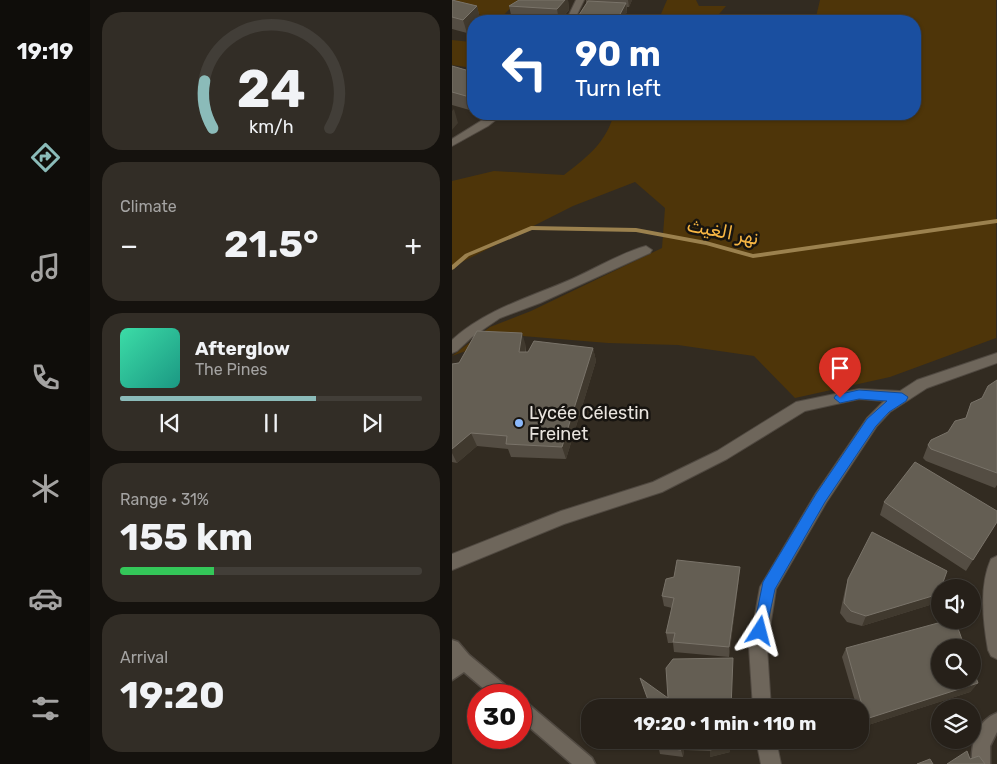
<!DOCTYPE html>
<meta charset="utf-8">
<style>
:root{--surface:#262019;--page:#322d26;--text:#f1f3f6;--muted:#a4a3a2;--line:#423e38;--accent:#8bbbb9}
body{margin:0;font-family:Rubik,"Noto Naskh Arabic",sans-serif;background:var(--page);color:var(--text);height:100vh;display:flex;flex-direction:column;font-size:19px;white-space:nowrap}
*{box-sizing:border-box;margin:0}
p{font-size:16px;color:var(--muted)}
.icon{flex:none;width:28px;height:28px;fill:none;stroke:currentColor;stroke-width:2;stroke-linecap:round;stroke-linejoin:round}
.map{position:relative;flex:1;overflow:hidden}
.panel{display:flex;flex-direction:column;gap:12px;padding:12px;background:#15120e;width:362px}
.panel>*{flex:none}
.banner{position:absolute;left:15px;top:15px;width:454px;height:105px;border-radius:20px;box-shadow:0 1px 4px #0004,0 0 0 1px var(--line);background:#1a4fa0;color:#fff;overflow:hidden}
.controls{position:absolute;left:479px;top:579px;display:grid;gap:10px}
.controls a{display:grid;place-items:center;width:50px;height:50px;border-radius:50%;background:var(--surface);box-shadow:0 1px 4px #0004,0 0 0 1px var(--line);font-size:25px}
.speed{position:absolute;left:15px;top:684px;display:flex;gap:10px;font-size:25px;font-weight:700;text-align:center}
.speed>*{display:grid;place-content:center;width:65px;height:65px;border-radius:50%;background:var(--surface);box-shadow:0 1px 4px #0004,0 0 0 1px var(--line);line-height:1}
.speed .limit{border:8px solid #d22;background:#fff;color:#111}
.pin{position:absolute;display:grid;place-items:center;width:42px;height:42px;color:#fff;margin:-51px -21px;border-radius:50% 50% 50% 0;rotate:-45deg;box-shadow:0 0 5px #0007}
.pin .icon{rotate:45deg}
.me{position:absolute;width:55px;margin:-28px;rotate:9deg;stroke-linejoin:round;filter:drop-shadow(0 0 4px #0008)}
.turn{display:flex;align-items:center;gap:18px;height:105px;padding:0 25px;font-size:22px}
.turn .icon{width:65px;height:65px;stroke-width:2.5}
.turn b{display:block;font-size:35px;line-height:42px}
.big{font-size:38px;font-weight:700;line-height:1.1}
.panel .card{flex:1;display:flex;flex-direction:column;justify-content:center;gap:8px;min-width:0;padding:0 18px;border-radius:20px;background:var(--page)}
.panel .dial{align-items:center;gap:0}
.dial svg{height:130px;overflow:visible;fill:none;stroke:var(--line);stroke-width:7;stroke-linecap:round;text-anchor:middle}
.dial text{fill:var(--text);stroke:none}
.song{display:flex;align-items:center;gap:15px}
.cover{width:60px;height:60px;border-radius:8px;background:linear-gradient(135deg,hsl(160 70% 55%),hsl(170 70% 35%))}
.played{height:5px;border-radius:2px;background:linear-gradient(90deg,var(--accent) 65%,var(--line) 65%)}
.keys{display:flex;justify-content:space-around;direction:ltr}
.heat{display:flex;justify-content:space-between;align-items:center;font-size:28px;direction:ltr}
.charge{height:8px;border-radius:4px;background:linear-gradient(90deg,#34c759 31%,var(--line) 0)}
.trip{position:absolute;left:129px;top:699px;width:288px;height:50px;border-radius:20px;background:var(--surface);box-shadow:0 1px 4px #0004,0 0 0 1px var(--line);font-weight:700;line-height:50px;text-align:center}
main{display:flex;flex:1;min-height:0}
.menu{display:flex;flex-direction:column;width:90px;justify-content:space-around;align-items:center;background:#0f0d0a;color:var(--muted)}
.menu .icon{width:35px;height:35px}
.menu .selected{color:var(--accent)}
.menu b{font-size:22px;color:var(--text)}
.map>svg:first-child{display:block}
</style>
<main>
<nav class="menu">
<b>19:19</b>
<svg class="icon selected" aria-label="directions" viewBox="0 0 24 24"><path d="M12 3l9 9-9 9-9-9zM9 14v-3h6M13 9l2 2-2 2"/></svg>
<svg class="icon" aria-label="music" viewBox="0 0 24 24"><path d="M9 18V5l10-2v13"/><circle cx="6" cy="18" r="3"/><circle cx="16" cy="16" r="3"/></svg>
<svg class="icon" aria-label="phone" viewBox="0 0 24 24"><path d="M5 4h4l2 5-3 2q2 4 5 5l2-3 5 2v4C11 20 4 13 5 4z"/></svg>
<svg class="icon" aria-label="climate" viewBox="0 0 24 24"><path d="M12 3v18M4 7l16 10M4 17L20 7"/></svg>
<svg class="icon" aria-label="car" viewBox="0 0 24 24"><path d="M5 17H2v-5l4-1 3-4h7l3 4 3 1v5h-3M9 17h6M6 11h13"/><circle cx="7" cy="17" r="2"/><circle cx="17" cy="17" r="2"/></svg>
<svg class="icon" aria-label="filters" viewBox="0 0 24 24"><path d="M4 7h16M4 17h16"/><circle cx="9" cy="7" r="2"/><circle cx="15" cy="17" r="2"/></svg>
</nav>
<section class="panel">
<div class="card dial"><svg viewBox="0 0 100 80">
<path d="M14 69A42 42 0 1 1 86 69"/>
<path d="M14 69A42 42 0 0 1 9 40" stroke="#8bbbb9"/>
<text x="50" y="56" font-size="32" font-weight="700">24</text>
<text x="50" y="72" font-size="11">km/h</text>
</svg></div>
<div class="card"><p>Climate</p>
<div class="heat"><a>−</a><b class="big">21.5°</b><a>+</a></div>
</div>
<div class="card">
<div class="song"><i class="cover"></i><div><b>Afterglow</b><p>The Pines</p></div></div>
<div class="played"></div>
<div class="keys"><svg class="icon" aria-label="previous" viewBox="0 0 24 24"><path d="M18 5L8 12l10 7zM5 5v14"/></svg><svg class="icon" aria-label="pause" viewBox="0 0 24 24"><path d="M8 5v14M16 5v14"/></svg><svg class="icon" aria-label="next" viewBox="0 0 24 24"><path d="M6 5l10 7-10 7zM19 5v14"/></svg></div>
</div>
<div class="card"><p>Range · 31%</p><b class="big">155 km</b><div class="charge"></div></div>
<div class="card"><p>Arrival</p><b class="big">19:20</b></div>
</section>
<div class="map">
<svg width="545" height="764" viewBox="0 0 545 764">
<rect width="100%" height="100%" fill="#322b21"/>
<path fill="#4e3509" d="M4,0h62l-18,19 -48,-10v-5z
M215,0h29l3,6h27l-13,15h-55z
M368,0h176v338l-106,39 -95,21 -41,-42 -76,-11 -70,-2 -98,-8 -58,21 38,-29 41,-16 131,-63 3,-40 -30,-26 -62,24 -121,61v-86l42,-10 70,4c24,-19 41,-31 50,-61h300v-93h-99z
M0,40l19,2 2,-1v27l-21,-3z"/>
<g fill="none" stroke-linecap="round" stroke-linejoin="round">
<path fill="#9b814e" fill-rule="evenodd" d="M545,219v4l-244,35 -47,-13 -70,-13 -104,-2 -63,26 -15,13 -2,1v-5l13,-11 66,-28 105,2 70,13 47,13z"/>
<defs>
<path id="service" d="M0,640l6,2 11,13 41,34 2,6h-21l-27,-23 -12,8z
M69,701l6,2 65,55 3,6h-23l-51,-44z
M545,713v19l-7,14v18h-18c-1,-20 4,-43 25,-51z"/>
<path id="minor" d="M124,0h8l-10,21h-8z
M40,114h11l-15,12 -36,20v-7z
M194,246l6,4 -2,3 -110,50 -40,15 -28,19 -15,14 -5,2v-13c34,-31 79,-43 120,-61 24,-11 49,-26 74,-33z
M545,353v10l-70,25 -37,24 -13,14 -51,77 -50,86 -9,58 4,61h-18l-4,-61 11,-60 56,-94 51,-75 17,-17 -25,-2 -54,12 -78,48 -65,33 -98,32 -112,46v-16l109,-43 92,-29 64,-31 79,-49 63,-13 41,2 17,-11z
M545,556v103l-6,-3 -3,-6c-5,-29 -9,-64 3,-91z
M304,740h20l5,24h-20z"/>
</defs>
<use href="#service" stroke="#504941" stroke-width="3"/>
<use href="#minor" stroke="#504941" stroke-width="2"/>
<use href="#service" fill="#6e665b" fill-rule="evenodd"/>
<use href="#minor" fill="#6e665b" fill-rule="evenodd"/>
</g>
<path fill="#544d43" d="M0,0l25,6 3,13 -7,2v5l-6,7 -15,-4z
M67,0h49l1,10 -9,11 -48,-2 -3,-13z
M134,0h46l-3,7h-2v5l-5,9h-45v-3l9,-14z
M0,66l21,6v39l-21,-6z
M74,346v6l67,-4 3,13 -30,98 -55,-2 -3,-8 -31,-3 -20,17 -5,-1v-98z
M545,380v105l-2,3 -69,-27 -3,-3 5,-13 20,-13 17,-13 6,-16 11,-5z
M432,502l113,20 -31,49 -86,-56z
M287,578l-10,79 -55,-5 -1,-9h-5l-2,-10 6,-25 -8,-2 -2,-10z
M396,579l85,25 -71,22 -15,-4 -7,-9 5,-23z
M394,648l132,35 -8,9 -108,35 -2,-9v-10h-3l-15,-51z
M205,740h73v12l-20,5v-6l-26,-1 -1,7 -23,-3z"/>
<path fill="#40392e" d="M113,0h3l1,10 -10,11 -2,-12z
M176,0h4l-3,7z
M174,3l1,9 -5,9h-3l-1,-3z
M25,6l3,13 -2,2h-5v5l-6,7 -4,-13z
M2,109l4,14 -6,7v-19z
M70,333l4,13 -3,19 -4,-13z
M141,348l3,13 -30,98 -4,-12z
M19,433l6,13 -20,17 -5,-10v-4z
M288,567l-1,11 -10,79v-10z
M487,594l-6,10 -71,22 4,-10z
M526,683l-8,9 -108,35 4,-8z
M278,740v12l-20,5v-7z
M230,742l2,8 -1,7 -2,-7z"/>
<path fill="#645e53" stroke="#797369" d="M0,0l25,6 -14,14 -11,-3z
M67,0h46l-8,9 -48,-3z
M136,1l38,2 -8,15h-41z
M0,66l21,6v26l-21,-6z
M25,331l45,2 -3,19h9l6,-11 59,7 -31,99 -56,-3 1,-8 -36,-3 -19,16v-85l7,-1z
M545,380v93l-66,-24 -3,-4 3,-5 17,-8 7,-11 11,-3 5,-15 11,-5 6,-12z
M463,462l82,49v11l-24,38 -89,-58z
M420,532l75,39 -6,17h-1l-1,6 -73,22 -15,-5 -7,-8 4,-24z
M225,560l63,7 -11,80 -56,-5 2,-9h-9l8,-35 -12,-2 4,-17 8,-2z
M497,620h6l10,28h-25v32h32v-13l6,16 -112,36 -20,-71z
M281,658l-2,50h-80l-11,-30 28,20 -2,-30 7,-9z
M205,740h73v5l-20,5 1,-6 -29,-2 -1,8 -23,-3z
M515,751l3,8 9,-3 6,8h-38z
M478,759l3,5h-16z"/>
<path fill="#1a73e8" stroke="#114b97" d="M407,390l43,3 6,4 -2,4 -17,11 -13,14 -51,76 -50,87 -10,47 -5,2 -5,-2 -2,-5 10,-49 53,-88 51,-75 20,-18 -28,-2 -19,4 -6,-5 2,-3z"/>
<circle fill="#8bb9fc" stroke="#171410" stroke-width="2" cx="67" cy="423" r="5"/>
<g text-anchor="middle" stroke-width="5" stroke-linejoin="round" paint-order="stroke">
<g font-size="18" fill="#e9e4de" stroke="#171410" text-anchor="start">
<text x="77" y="419">Lycée Célestin<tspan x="77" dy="21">Freinet</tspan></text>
</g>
<g font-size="19" font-style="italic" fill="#f6b543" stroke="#171410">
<text transform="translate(271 231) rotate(11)" y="7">نهر الغيث</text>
</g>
</g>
</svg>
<div class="controls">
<a><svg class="icon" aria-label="sound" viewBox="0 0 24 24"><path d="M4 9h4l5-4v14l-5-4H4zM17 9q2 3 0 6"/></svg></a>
<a><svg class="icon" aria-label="search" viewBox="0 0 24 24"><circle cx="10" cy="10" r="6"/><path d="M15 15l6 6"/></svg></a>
<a><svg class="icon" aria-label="layers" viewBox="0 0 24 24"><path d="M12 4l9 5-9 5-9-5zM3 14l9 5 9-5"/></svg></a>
</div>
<div class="speed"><div class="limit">30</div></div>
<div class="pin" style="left:388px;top:398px;background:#d93025"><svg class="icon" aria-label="arrive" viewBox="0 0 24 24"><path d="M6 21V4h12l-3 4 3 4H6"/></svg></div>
<svg class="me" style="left:308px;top:631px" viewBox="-20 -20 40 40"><path d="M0-17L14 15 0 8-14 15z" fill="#1a73e8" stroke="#fff" stroke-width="4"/></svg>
<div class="trip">19:20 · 1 min · 110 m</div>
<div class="banner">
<div class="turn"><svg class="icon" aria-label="left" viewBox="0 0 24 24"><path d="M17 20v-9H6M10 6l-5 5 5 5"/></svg><div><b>90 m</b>Turn left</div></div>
</div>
</div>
</main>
